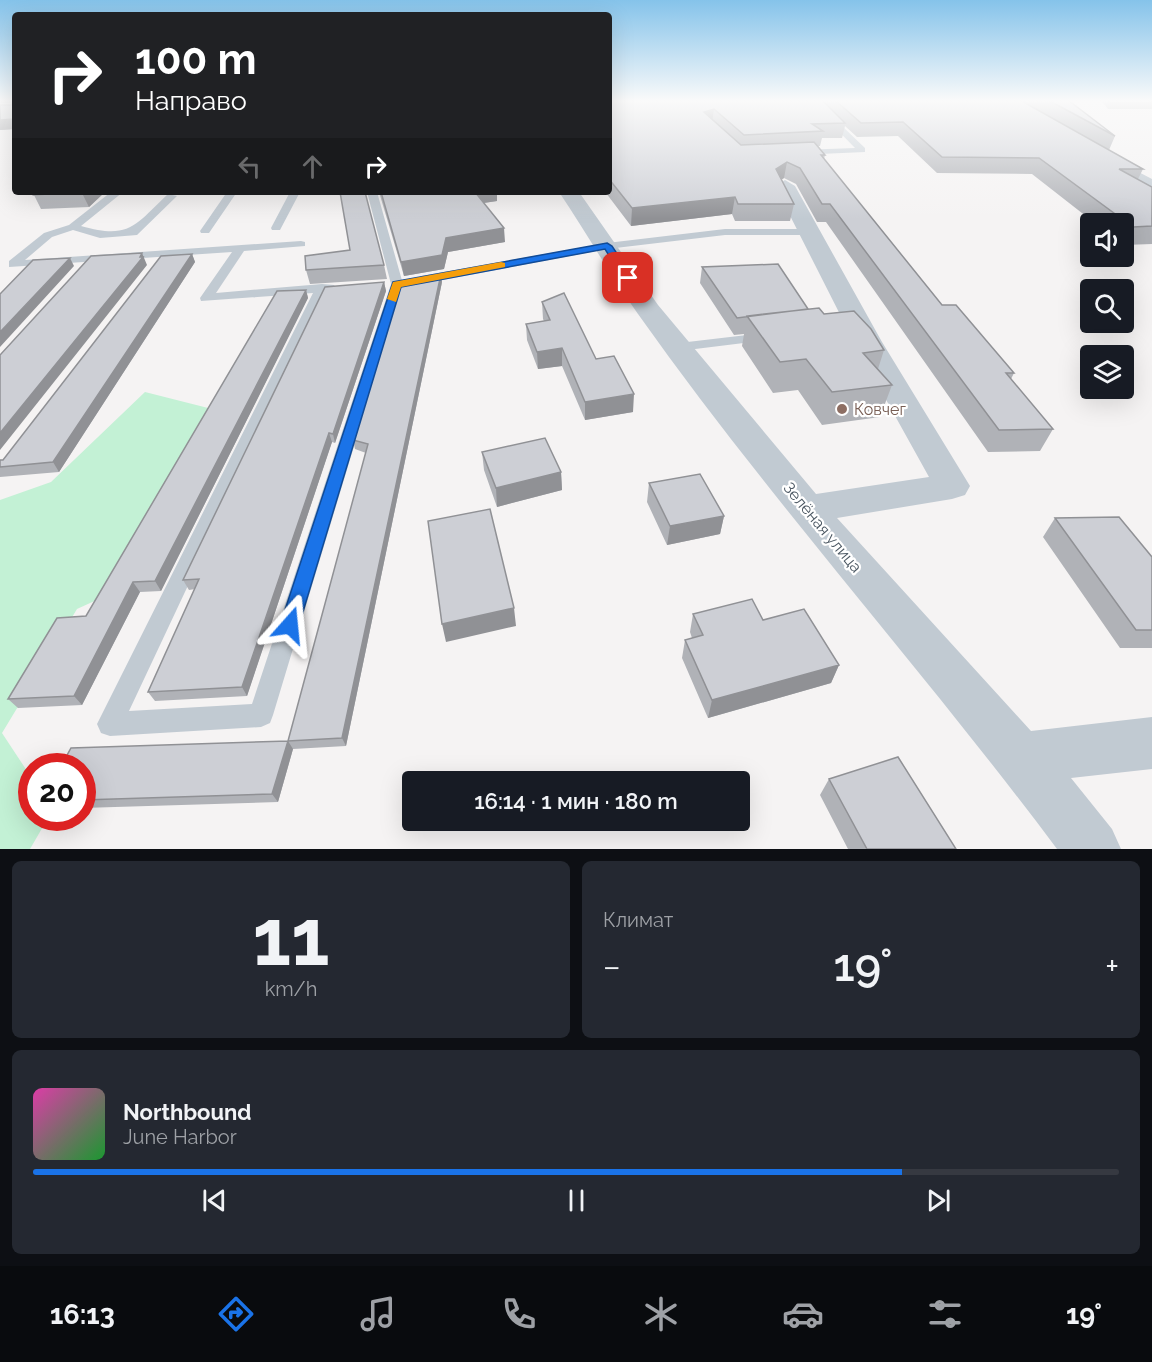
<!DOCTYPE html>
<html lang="ru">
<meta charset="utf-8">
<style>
:root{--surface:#171b24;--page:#242831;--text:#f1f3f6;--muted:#9ea1a6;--line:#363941;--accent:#1a73e8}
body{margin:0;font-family:Raleway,sans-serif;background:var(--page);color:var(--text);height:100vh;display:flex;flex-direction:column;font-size:22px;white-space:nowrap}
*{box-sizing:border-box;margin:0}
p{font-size:20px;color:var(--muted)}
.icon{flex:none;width:33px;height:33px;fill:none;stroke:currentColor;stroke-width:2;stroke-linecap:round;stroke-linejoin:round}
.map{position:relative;height:849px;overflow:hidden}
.sheet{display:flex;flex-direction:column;gap:12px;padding:12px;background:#0d0f14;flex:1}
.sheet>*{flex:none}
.hud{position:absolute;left:12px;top:12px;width:600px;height:183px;border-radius:6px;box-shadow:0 6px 24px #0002;background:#202124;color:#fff;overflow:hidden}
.buttons{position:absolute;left:1080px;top:213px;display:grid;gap:12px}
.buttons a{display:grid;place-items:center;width:54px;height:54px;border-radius:6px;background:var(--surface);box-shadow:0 6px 24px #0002;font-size:30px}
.speed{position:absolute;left:18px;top:753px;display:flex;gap:12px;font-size:30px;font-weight:700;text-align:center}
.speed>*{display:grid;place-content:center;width:78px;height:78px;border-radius:50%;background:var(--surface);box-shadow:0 6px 24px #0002;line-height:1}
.speed .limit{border:9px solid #d22;background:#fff;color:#111}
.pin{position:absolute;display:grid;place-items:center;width:51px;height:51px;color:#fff;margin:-26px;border-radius:12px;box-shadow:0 3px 9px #0006}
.me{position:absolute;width:66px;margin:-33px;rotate:18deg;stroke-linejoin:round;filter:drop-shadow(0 0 4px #0008)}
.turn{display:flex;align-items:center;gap:21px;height:126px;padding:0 24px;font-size:27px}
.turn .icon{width:78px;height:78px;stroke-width:2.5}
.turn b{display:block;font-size:42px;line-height:51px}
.lanes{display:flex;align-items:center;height:57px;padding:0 24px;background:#0003;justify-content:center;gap:30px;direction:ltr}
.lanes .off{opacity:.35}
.big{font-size:45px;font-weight:600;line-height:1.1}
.sheet .card{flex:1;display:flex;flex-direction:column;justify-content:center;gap:9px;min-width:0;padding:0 21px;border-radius:9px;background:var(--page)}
.sheet .dial{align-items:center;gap:0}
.dial b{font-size:78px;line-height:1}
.song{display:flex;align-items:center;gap:18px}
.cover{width:72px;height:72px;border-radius:9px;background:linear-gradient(135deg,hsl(320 70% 55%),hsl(130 70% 35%))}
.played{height:6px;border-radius:3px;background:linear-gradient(90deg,var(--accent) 80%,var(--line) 80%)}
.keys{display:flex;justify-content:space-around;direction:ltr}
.heat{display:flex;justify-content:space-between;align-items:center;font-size:33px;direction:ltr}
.sheet .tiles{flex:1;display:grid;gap:12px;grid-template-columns:1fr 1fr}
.card:last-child{grid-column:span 2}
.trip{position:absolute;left:402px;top:771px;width:348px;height:60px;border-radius:6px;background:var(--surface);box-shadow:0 6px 24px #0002;font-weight:600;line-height:60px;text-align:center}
.dock{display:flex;height:96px;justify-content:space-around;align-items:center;background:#090b0e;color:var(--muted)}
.dock .icon{width:42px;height:42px}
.dock .selected{color:var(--accent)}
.dock b{font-size:27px;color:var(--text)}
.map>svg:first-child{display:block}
</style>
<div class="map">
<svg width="1152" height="849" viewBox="0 0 1152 849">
<rect width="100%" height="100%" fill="#f5f3f3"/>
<path fill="#c3f1d5" d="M145,392l71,18 -104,183 -35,16 -75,124 29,44 1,41h16l-18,31h-30v-349l51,-18z"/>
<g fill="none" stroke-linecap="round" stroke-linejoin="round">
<path fill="#c1cad2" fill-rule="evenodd" d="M808,100h7l50,48v4l-68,3 -1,-2 4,-3 55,-2z
M111,192h12l-42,34c49,14 54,-1 87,-32l9,2 -40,39 -37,3 -27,-8 -21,7 -27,23 276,-19 4,1v4l-61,5 -28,42 106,-9 12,1 2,3 -10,4 -197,419 123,-7 139,-420 -24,-92h10l26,92 -130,431 -3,8 -9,4 -151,9 -9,-3 -4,-9 216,-431 -112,8 -1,-3 32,-46 -223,15v-6l35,-28 25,-8z
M227,192h10l-28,41h-8l-1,-2z
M290,192h10l-20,38h-8l-1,-2z
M725,229h84l6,3 -6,3h-84l-118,14 -186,35 -6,-4 6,-4 186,-33z
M764,333l7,4 -2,3 -90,11 -7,-4 7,-4z"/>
<path fill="#c1cad2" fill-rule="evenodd" d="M1100,152l52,27v14l-58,-32 -3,-4z
M785,180l10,6 87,156 88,144 -5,9 -13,4 -115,19 194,213 121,-14v52l-81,9 41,51 9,20h-64c-136,-182 -288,-350 -419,-535 -28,-39 -52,-82 -79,-122h20l79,113 158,189 113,-17 -75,-135 -79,-156z"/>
</g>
<path fill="#b0b2b7" d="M0,100h15v29l-15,1v-25h12v-2h-12z
M609,100h459l47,36 -6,14 34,19 -5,10 14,8v57l-28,1v-21h-28l-64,-50 -95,-1 -39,-37 -41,1 -12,-11 -3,12h-20l-2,8h-2l7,9 -1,4 118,146 72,68 -3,6 42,50 -13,22 -52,1 -162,-230h-9l-21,-38 -12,-6 -3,2 13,24 -4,17h-55l-3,-7 -101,12 -25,-33 -9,1 -1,-2h13z
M1101,100h51v9h-44z
M37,192h68l-16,15 -48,2 -7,-14z
M379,192h118v9l-13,2 21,39 -57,10 -4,17 -40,7z
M350,250l34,15 3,14 -77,5 -4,-14z
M192,254l3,8 -136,210 -59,5v-17h3z
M702,267l106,42 16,5 60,36 -6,19 14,16 -12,32 -58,8 -24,-35 -25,3 -31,-47 2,-12 -10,1 -34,-52z
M384,282l2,9 -51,152 -3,-1 -85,254 -92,5 -7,-9 47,-103 -6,1 -6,-10z
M442,282l-96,464 -53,3 -15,53 -196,6v-42l206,-25 78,-288 -11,-4 -2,-9z
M306,290l2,8 -147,293 -21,1 -58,113 -64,3 -10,-9 78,-83z
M542,302l54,57 37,53 -48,8 -23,-54 -24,3 -11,-29 -1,-16 18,-3 -1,-2z
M482,452l79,20 1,18 -65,17 -13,-37z
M649,483l75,33 -4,18 -53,11 -20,-43z
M1055,518l97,39v91h-32l-77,-111z
M693,614l70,6 76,45 -8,18 -123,35 -26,-60 3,-18 7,-2 -2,-6z
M829,779l127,70h-108l-28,-54z"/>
<path fill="#909195" d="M714,109l-2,14 -8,-11z
M15,119v10l-15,1v-10z
M787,162l-3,16 -11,7 3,-16z
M83,192h22l-16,15 -7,-14z
M474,192h23v9l-21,3z
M597,192h9v1l-9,1z
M735,197l-3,17 -101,12 1,-18z
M504,228l1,14 -57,10 -4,17 -40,7 -3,-14 45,-24z
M142,253l5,12 -147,185v-17z
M192,254l3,8 -136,210 -6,-10z
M70,258l4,8 -74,81v-15z
M441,274l1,8 -96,464 -4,-8z
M384,282l2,9 -51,152 -2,-9z
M306,290l2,8 -147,293 -6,-10z
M562,348v18l-24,3 -1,-17z
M634,394l-1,18 -48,8v-18z
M329,433l3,9 -85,254 -5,-9z
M561,472l1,18 -65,17 -1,-19z
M724,516l-4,18 -53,11 3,-19z
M133,582l7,10 -58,113 -8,-9z
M514,608l2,18 -70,16 -4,-18z
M839,665l-8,18 -123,35 4,-18z
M288,741l5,8 -15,53 -6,-8z"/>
<path fill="#cdcfd5" stroke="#909195" stroke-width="1.5" d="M12,100h3v19l-15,1v-15h12z
M609,100h213l23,23 -33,1 11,7 -79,4 -30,-26 -10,3 37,33 73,-3 11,13h-4l121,150h14l58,68h-8l47,56 -54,1 -169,-226h-8l-22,-36 -13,-6 -11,7 18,35h-56l-3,-7 -103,11 -23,-29z
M835,100h185l123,69h-24l33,18v39l-19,1 -94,-69 -97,-1 -39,-35 -42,1z
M1048,100h20l47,36z
M1108,100h44v3h-42z
M37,192h46l-49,3z
M340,192h25l19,73 -78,5 -1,-14 45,-6z
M381,192h94l29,36 -58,10 -4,17 -41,7z
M142,253l-2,4h3l-143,176v-78l91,-99z
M192,254l-139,208 -53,5v-7h3l158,-204z
M70,258l-70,74v-38l33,-34z
M778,264l30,45 -71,9 -35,-51z
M441,274l-99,464 -54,3 80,-297 -15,-4 49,-159z
M384,282l-51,152 -4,-1 -87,254 -94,5 51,-113 -16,1 142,-293z
M306,290l-151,291 -22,1 -59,114 -66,3 49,-81 29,-2 191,-325z
M564,293l32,66 18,-3 20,38 -49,8 -23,-54 -25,4 -11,-28 24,-4 -8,-18z
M819,308l5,6 30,-3 17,18 13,21 -21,3 29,32 -60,7 -26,-33 -26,3 -33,-46z
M545,438l16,34 -65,16 -14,-36z
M700,474l24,42 -54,10 -21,-43z
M490,509l24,99 -72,16 -14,-103z
M1119,517l33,40v73h-16l-81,-112z
M752,599l11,21 41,-11 35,56 -127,35 -27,-60 18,-5 -10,-21z
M288,741l-16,53 -190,6v-34h-21l10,-18z
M898,757l58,92h-89l-38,-70z"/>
<linearGradient id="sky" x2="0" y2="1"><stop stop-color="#85c3ea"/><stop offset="0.46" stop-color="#fafafa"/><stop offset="1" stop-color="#fafafa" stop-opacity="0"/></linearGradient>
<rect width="1152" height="219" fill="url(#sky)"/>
<path fill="#1a73e8" stroke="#114b97" stroke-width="1.5" d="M607,243l5,3 21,32 -2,2h-7l-19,-31 -204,38 -102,338 -3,5 -6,3 -7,-3 -3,-5 113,-343z"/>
<path fill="#f59e0b" d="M501,262l4,1v4l-104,20 -5,15 -9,-3 6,-17z"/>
<circle fill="#8d6e63" stroke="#fff" stroke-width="2" cx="842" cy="409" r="6"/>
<g text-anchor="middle" stroke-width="4.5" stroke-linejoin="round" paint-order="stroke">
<g font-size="16" fill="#785e54" stroke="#fff" text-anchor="start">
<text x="854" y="415">Ковчег</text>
</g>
<g font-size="16" fill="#4a5661" stroke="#fff">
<text transform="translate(823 527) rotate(50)" y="6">Зелёная улица</text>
</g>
</g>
</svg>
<div class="buttons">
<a><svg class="icon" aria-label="sound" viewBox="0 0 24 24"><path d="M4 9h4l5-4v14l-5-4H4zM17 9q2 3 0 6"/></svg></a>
<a><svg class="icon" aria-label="search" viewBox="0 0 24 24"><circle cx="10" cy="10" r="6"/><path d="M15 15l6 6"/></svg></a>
<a><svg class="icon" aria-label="layers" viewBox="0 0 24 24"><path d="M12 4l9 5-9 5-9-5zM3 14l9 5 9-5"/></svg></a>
</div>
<div class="speed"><div class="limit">20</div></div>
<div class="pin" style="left:628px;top:278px;background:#d93025"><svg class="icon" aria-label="arrive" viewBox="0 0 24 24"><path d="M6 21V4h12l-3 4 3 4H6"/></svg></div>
<svg class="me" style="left:290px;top:625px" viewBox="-20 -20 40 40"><path d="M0-17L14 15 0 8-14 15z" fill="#1a73e8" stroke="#fff" stroke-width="4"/></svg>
<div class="trip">16:14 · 1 мин · 180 m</div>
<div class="hud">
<div class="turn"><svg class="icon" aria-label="right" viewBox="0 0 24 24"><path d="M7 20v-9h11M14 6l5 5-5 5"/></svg><div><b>100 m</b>Направо</div></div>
<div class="lanes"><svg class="icon off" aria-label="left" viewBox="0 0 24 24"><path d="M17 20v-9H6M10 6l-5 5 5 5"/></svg><svg class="icon off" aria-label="ahead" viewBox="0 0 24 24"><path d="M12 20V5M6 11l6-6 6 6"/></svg><svg class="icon" aria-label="right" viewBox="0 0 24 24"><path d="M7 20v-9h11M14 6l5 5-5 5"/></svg></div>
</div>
</div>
<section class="sheet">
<div class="tiles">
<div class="card dial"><b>11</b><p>km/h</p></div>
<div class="card"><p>Климат</p>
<div class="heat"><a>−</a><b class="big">19°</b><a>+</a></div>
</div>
<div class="card">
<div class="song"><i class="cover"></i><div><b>Northbound</b><p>June Harbor</p></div></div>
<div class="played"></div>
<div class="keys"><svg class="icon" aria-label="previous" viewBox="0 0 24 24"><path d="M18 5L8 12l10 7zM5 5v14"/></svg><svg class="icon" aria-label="pause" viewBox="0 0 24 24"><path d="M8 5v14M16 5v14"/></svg><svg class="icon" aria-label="next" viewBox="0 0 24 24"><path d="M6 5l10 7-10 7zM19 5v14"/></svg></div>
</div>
</div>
</section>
<nav class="dock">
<b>16:13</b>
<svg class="icon selected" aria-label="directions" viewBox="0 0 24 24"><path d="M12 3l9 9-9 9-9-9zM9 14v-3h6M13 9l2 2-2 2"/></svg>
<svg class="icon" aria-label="music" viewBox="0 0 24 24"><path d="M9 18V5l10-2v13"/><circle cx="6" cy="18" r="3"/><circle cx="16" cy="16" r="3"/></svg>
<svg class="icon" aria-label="phone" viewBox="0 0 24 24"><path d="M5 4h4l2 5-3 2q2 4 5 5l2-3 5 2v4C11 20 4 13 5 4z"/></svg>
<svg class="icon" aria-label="climate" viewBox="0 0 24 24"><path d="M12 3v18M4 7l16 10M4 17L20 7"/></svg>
<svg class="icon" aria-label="car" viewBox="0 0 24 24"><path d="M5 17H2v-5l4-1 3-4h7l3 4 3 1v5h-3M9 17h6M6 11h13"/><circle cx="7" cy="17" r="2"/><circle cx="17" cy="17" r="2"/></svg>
<svg class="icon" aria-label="filters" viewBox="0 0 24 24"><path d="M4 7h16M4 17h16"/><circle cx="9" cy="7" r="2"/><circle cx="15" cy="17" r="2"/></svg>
<b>19°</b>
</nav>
